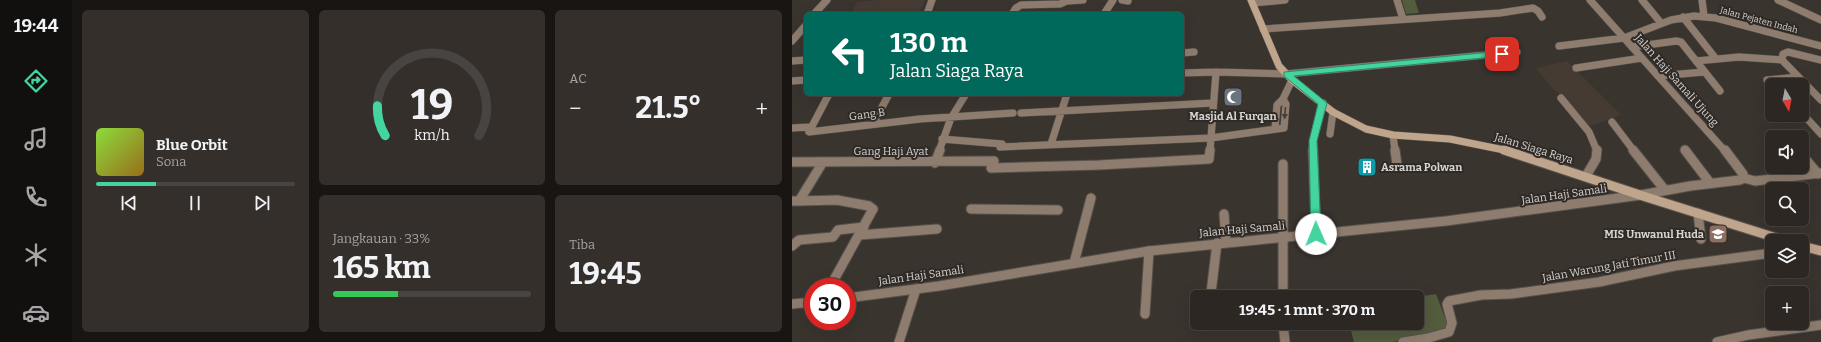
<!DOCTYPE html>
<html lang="id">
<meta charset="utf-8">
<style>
:root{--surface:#2c2723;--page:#342f2b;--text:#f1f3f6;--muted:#a6a5a6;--line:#484441;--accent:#44d49f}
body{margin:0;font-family:Bitter,serif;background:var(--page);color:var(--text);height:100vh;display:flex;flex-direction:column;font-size:15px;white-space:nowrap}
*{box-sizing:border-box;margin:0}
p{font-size:13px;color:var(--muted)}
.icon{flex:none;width:22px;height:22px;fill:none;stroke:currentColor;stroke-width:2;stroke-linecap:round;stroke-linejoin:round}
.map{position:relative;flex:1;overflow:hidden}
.sheet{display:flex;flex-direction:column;gap:10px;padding:10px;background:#181513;width:720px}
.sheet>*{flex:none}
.hud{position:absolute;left:12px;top:12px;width:380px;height:84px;border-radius:6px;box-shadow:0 4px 16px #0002,0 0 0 1px var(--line);background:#00695c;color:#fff;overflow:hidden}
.needle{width:26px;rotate:170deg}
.buttons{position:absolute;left:973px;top:78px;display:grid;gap:8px}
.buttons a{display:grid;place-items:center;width:44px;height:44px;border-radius:6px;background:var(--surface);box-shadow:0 4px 16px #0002,0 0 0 1px var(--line);font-size:20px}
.speed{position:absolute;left:12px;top:278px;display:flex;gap:8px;font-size:20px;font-weight:700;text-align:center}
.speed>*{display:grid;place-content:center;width:52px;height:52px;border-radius:50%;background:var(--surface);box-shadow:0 4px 16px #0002,0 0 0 1px var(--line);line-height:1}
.speed .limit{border:6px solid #d22;background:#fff;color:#111}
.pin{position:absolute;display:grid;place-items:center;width:34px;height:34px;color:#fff;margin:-17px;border-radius:8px;box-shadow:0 2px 6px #0006}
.me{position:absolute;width:44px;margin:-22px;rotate:359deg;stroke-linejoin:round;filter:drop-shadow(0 0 3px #0008)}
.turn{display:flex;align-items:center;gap:14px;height:84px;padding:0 20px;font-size:18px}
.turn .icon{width:52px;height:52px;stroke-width:2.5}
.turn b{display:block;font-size:28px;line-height:34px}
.big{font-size:30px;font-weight:700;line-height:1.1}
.sheet .widget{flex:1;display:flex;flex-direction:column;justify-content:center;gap:6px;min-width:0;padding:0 14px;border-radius:6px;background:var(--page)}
.sheet .dial{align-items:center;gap:0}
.dial svg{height:104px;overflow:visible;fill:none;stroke:var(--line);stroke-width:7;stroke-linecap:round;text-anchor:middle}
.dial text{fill:var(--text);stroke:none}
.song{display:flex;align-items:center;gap:12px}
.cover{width:48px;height:48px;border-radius:6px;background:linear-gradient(135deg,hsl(90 70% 55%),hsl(40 70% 35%))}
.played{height:4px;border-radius:2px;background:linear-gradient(90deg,var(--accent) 30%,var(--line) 30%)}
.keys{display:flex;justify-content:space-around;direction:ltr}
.heat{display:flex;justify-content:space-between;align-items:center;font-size:22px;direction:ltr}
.charge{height:6px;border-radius:3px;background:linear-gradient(90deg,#34c759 33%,var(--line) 0)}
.sheet .tiles{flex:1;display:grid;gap:10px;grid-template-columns:repeat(3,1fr)}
.widget:first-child{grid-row:span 2}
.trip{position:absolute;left:398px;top:290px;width:234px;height:40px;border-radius:6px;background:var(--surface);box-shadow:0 4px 16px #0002,0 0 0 1px var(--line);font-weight:700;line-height:40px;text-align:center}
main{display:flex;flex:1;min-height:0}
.menu{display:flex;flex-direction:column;width:72px;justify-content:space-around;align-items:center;background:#12100e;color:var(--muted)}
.menu .icon{width:28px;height:28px}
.menu .selected{color:var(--accent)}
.menu b{font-size:18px;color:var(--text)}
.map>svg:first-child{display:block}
</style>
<main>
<nav class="menu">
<b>19:44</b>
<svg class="icon selected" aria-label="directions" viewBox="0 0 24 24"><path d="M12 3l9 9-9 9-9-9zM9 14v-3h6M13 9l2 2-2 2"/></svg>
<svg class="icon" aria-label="music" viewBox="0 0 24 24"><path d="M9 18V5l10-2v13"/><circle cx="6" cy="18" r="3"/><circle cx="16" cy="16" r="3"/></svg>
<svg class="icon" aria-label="phone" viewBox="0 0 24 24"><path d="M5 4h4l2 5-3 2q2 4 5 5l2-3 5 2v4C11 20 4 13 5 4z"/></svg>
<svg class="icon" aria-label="climate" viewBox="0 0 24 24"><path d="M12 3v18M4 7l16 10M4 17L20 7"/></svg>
<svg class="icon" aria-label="car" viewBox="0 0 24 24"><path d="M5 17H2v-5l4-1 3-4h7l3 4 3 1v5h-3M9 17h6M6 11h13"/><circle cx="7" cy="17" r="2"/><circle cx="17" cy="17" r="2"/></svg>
</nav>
<section class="sheet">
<div class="tiles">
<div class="widget">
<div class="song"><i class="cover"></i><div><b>Blue Orbit</b><p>Sona</p></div></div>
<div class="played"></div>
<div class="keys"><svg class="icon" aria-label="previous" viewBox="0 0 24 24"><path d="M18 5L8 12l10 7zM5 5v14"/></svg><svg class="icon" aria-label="pause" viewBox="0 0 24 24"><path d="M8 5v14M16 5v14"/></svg><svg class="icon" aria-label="next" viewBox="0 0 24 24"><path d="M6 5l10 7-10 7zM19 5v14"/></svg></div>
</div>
<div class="widget dial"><svg viewBox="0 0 100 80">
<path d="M14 69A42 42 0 1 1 86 69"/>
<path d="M14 69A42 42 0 0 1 8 46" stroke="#44d49f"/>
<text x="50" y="56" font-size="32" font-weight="700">19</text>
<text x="50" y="72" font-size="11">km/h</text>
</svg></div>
<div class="widget"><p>AC</p>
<div class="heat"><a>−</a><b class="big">21.5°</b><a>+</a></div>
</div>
<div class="widget"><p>Jangkauan · 33%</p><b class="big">165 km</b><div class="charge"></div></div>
<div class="widget"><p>Tiba</p><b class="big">19:45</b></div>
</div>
</section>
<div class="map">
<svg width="1029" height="342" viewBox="0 0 1029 342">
<rect width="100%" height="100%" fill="#3a342f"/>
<path fill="#463b32" d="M89,0h44l-6,14h-43l1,-2 -26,2 6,-12z
M775,61l54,54 -34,12 -23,-29 -11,-9 -17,-21z"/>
<path fill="#535c3d" d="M610,0h13l4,13 -13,1z
M644,294l14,37 -58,11h-38l-5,-19h68v-26z"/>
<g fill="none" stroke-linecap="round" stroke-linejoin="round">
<defs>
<path id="minor-far1" d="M330,0l6,1
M605,0l6,19
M798,0l135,151
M850,0l19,23
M910,0l2,16
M986,0l43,20
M276,1l15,-1
M461,3l32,-3
M22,14l13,-14
M135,14l5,-14
M220,14l4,-6 5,-3 39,-1 9,-4
M312,14l9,-14
M891,17l33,42
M471,29l237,-16 33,-5 5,3 4,6
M0,41l14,-16
M767,46l65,-8 47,-18 23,-4 22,2 105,28
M840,47l44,-6 5,1 39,49
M390,53l12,-1
M1029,60l-33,-8 -5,2 -1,6 39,40
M0,61l14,-1
M904,61l43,-4 43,3
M784,68l66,-10
M390,73l34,-1 70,2 231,-22
M866,76l46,-4
M975,80l31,-3
M0,81l14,-1
M37,94l-20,38 111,-13 93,-6
M769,98l28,34 8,19
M229,113l192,-10
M1010,113l19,21
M820,122l22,29
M81,124l16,-30
M0,128l18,-1
M483,128l2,-23 6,-6 9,-19
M538,134l3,-22
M601,135l2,16
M150,139l60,5
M259,144l16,-50
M208,147l211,-9 73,-10 2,-24 -3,-5
M147,151l12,-33 15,-24
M418,151l6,-79
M521,151v-10l10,-38"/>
<path id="minor" d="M521,150l3,84
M603,150l2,15
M841,150l31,39
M893,150l25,33
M933,150l18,24 1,4
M1010,155l16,19
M0,162l202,-1
M143,163l5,-13
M491,164v133
M199,168l108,-3 110,-6 1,-9
M794,176l10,-17 1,-9
M952,178l11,3 66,-8
M849,195l49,-9 50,-6 4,-2
M0,201h7l24,-39
M7,201l38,-1 32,6 4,3 -43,78
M179,209l87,1
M906,213l3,26
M432,214l2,28
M68,235l77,-6
M0,246l7,-6 34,-3 5,-7 26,-3
M282,263l17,-65
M419,293l6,-50
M353,314l4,-63
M491,323l2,19
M107,342l17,-53
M611,342l25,-4 21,-6 3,-9 -5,-19 2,-3 32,-6 30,-1 88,-12 75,-16 98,-13
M925,342l31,-7 73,-10"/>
<path id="tertiary" d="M55,298l92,-12 210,-35 297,-30 195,-26
M0,304l21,-2"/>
<path id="secondary-far1" d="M459,0l28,66 13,14 41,32 33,17 27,6 57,4 59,12"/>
<path id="secondary" d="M712,150l142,47 140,44
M1010,246l19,5"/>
</defs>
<use href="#minor-far1" stroke="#56514c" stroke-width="8"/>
<use href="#minor" stroke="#56514c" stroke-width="11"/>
<use href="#tertiary" stroke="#56514c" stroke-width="11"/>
<use href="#secondary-far1" stroke="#56514c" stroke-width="8"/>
<use href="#secondary" stroke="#56514c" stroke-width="11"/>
<use href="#minor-far1" stroke="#8e7d6e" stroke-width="7"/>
<use href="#minor" stroke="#8e7d6e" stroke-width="9"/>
<use href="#tertiary" stroke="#8e7d6e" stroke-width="9"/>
<use href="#secondary-far1" stroke="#c0a58d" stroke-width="7"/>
<use href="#secondary" stroke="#c0a58d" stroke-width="9"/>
</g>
<defs><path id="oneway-solid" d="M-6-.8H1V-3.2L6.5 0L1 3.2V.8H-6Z"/></defs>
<use fill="#473f37" href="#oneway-solid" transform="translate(493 113) rotate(95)"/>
<path fill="#44d49f" stroke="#2c8a67" d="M710,51l4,3 -2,2 -210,20 33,27 -10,38 4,93 -1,3h-7l-2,-3 -2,-93 9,-37 -34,-28v-4z"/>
<defs>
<symbol id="mosque-square" viewBox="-11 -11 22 22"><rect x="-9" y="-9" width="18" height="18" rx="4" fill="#6b7280" stroke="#2f2a25"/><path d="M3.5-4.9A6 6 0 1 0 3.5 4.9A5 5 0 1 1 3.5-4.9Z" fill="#fff"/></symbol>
<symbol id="building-square" viewBox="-11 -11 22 22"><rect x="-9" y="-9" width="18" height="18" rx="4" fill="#0f9aa8" stroke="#2f2a25"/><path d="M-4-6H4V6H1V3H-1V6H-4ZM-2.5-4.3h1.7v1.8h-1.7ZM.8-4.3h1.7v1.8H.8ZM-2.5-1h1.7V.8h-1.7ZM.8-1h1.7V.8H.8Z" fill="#fff"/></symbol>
<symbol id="school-square" viewBox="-11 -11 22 22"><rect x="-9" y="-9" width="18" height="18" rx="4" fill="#8d6e63" stroke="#2f2a25"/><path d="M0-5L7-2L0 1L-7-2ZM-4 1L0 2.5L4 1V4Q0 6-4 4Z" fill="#fff"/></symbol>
</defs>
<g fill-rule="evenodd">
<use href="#mosque-square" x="430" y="86" width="22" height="22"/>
<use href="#building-square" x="564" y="156" width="22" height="22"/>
<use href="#school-square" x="915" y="223" width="22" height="22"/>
</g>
<g text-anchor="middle" stroke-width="4" stroke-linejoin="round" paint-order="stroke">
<g font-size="9" fill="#d6d3d0" stroke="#2f2a25">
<text transform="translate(967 20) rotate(15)" y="3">Jalan Pejaten Indah</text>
</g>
<g font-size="11" fill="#d6d3d0" stroke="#2f2a25">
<text transform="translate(885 80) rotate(48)" y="4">Jalan Haji Samali Ujung</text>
<text transform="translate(75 114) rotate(-8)" y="4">Gang B</text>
<text transform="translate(742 148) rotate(17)" y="4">Jalan Siaga Raya</text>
<text x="99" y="155">Gang Haji Ayat</text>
<text transform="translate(772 194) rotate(-8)" y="4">Jalan Haji Samali</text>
<text transform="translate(450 229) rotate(-5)" y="4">Jalan Haji Samali</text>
<text transform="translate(817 266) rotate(-10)" y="4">Jalan Warung Jati Timur III</text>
<text transform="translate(129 275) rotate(-8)" y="4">Jalan Haji Samali</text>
</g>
<g font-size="11" font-weight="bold" fill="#d6d3d0" stroke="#2f2a25">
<text x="441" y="120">Masjid Al Furqan</text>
<text x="589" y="171" text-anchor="start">Asrama Polwan</text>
<text x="912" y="238" text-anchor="end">MIS Unwanul Huda</text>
</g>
</g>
</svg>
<div class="buttons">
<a><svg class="needle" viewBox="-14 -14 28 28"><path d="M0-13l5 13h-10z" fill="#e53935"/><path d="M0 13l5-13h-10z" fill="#a6a5a6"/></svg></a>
<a><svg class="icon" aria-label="sound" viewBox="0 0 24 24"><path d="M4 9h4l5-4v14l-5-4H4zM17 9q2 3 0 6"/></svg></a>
<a><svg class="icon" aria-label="search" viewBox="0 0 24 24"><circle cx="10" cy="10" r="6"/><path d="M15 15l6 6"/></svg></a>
<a><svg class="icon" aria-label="layers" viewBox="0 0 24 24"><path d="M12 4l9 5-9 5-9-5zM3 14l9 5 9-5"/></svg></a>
<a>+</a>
</div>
<div class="speed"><div class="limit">30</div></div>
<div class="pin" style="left:710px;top:54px;background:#d93025"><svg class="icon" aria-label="arrive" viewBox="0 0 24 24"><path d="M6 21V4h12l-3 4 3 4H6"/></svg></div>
<svg class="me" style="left:524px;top:234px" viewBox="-20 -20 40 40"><circle r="19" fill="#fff"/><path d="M0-13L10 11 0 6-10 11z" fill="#44d49f"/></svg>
<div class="trip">19:45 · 1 mnt · 370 m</div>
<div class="hud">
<div class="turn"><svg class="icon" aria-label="left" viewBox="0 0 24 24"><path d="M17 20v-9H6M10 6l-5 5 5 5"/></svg><div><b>130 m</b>Jalan Siaga Raya</div></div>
</div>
</div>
</main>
